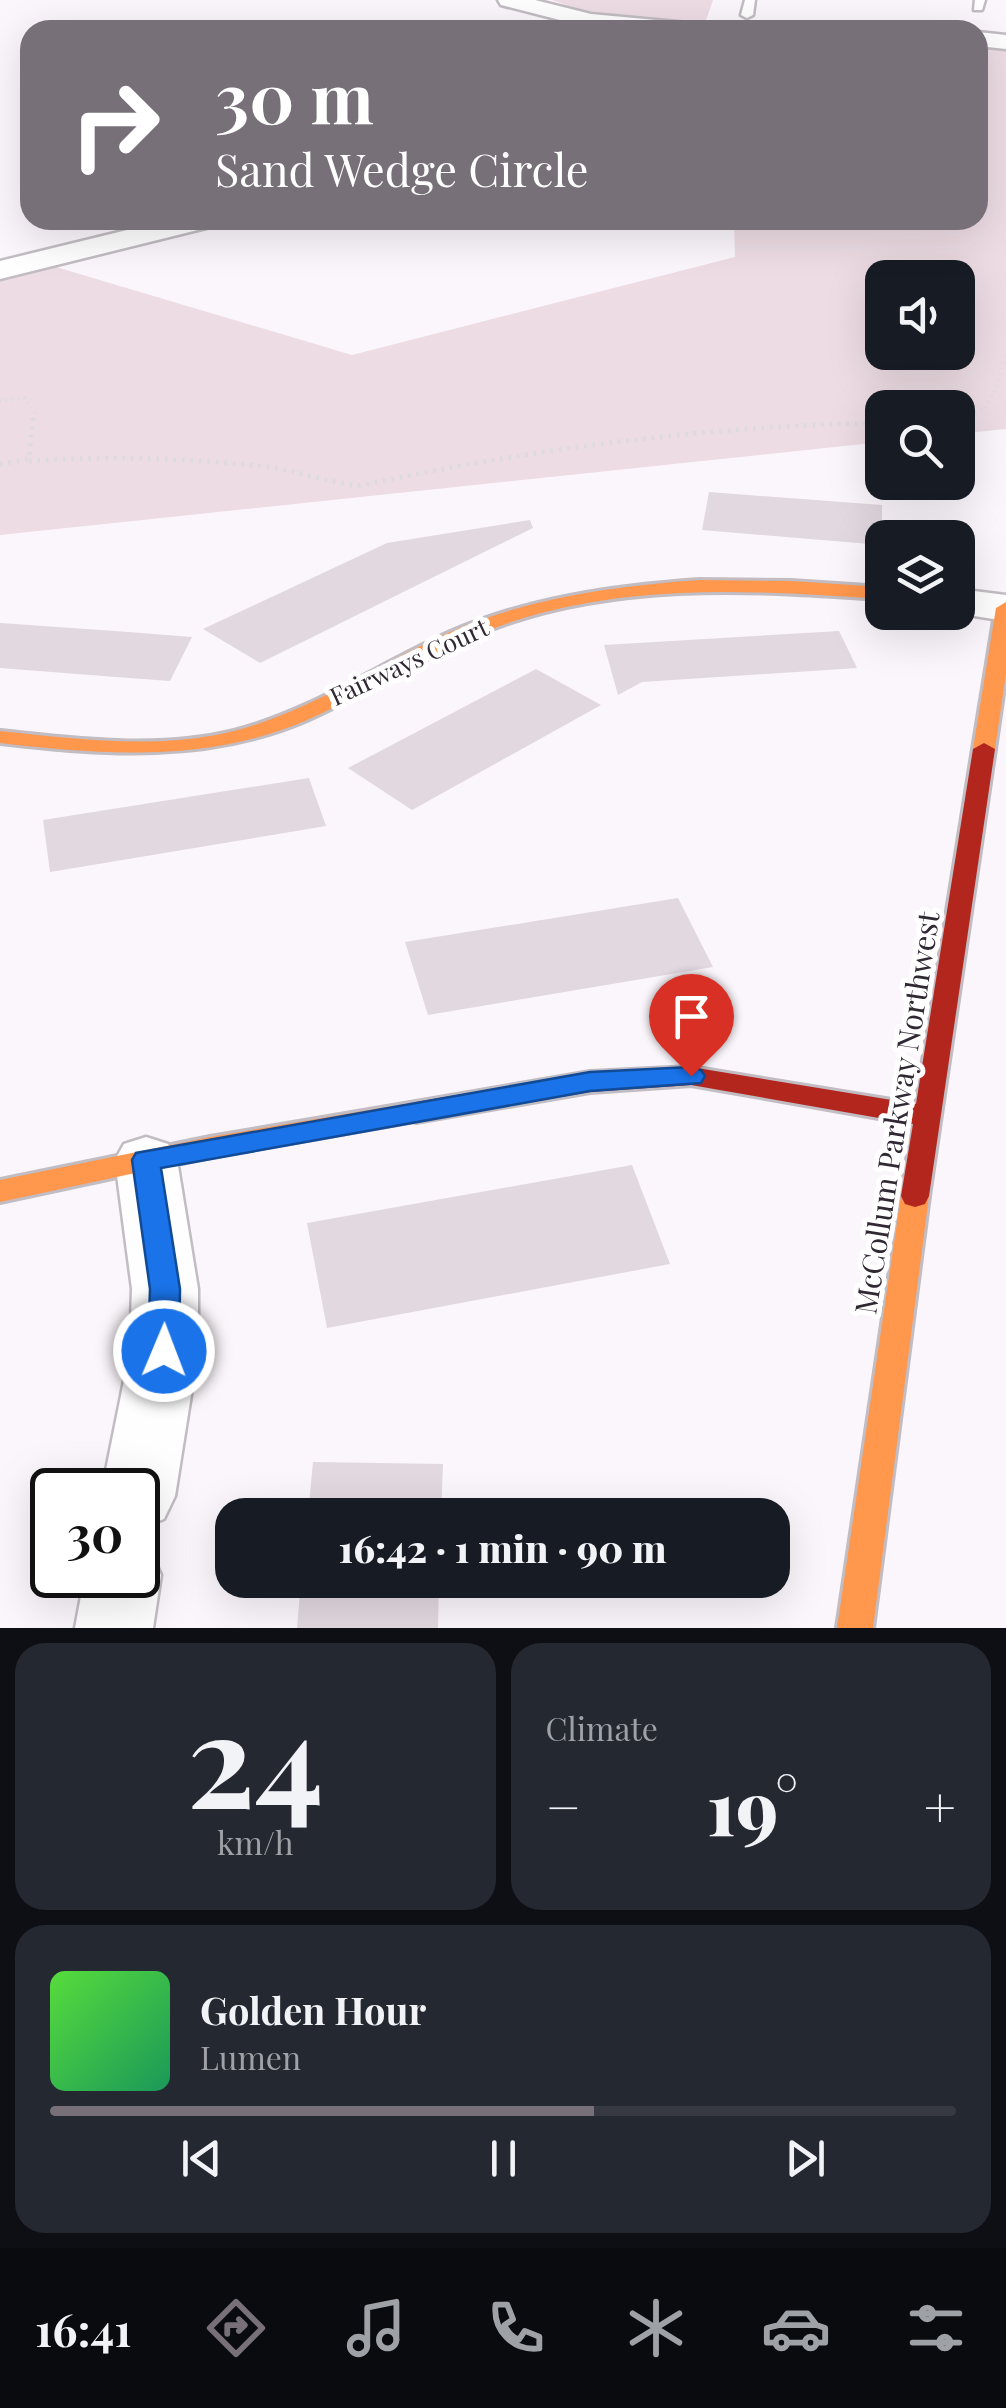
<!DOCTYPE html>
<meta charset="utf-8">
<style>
:root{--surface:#171b24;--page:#242831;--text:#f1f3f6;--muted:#9ea1a6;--line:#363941;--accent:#777078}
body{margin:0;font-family:"Playfair Display",serif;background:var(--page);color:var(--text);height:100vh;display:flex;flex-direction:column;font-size:38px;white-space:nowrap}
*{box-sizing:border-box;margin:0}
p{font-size:32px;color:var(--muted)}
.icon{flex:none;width:55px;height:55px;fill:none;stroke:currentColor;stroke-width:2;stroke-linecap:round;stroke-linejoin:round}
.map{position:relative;height:1628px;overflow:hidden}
.side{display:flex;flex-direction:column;gap:15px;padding:15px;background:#0d0f14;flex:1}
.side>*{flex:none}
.banner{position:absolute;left:20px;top:20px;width:968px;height:210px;border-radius:30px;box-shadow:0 10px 40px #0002;background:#777078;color:#fff;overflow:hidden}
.controls{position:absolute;left:865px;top:260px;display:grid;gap:20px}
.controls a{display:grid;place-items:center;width:110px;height:110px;border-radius:20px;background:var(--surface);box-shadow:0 10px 40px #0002;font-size:50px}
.speed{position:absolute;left:30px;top:1468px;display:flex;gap:20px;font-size:50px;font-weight:700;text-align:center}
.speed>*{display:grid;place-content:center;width:130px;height:130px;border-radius:50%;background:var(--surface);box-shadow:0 10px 40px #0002;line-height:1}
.speed .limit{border:5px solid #111;border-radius:15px;background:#fff;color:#111}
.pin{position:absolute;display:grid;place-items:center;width:85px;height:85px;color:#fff;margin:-102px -42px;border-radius:50% 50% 50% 0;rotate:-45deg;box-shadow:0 0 10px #0007}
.pin .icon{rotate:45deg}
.me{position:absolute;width:110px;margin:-55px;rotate:1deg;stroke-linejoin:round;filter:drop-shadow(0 0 8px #0008)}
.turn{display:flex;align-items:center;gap:35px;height:210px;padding:0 30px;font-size:45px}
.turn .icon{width:130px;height:130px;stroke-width:2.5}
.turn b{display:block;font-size:70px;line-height:85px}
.big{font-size:75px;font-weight:800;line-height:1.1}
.side .card{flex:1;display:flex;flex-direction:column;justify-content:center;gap:15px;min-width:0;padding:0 35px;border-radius:30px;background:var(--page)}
.side .dial{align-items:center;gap:0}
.dial b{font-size:130px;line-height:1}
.song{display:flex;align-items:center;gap:30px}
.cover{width:120px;height:120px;border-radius:15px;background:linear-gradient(135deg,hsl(110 70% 55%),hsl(150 70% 35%))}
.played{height:10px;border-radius:5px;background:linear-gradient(90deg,var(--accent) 60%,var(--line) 60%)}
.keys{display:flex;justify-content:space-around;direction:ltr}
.heat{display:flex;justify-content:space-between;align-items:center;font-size:55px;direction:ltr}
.side .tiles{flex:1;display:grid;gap:15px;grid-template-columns:1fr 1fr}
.card:last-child{grid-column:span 2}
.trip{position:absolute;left:215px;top:1498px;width:575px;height:100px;border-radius:30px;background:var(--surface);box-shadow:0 10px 40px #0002;font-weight:800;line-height:100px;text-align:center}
.menu{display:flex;height:160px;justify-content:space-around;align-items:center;background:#090b0e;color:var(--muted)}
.menu .icon{width:70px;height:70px}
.menu .active{color:var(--accent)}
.menu b{font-size:45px;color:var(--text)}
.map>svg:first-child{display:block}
</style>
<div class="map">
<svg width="1006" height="1628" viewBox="0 0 1006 1628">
<rect width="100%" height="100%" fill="#fbf6fb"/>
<path fill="#eddce3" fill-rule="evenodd" d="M552,0h161l-7,20c-53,2 -104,-1 -154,-20z
M978,46l28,3v380l-48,5v-26h-76v34l-882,93v-263l46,-8 306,91 383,-98 -1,-37h244zM882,278h76v74h-76z"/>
<path fill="#e2d8e0" d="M709,492l173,13v40l-180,-15z
M530,520l3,8 -273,135 -57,-34 184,-86z
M0,623l115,8 77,6 -22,44 -41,-3 -129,-10z
M839,631l18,37 -215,14 -24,13 -14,-50z
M536,669l65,36 -189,105 -64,-42z
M309,778l17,48 -276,46 -7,-52z
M678,898l35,69 -285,48 -23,-73z
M632,1165l38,99 -343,64 -20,-105z
M313,1462l130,2 -2,51h-133z
M301,1580h138l-1,48h-141z"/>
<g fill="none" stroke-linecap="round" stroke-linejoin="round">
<defs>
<path id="lane" d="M745,0h10l-2,15 -6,3 -6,-3z
M975,0h10l-3,10h-8z"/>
<path id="street" d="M498,0h37l56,14 97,9 11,7 -108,-2 -90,-23z
M793,23h50l11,7h-72z
M978,32l28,3v14l-28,-3z
M168,220h51l-5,6 -214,53v-18z
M958,589l48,6v26l-57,-9h9z
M146,1137l22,7 9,16 21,129v62l-23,145 -11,23 -26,10v-39h-36l28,-139 2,-62 -17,-129 9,-16z
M138,1545l12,5 11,25 -8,53h-78l10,-53h53z"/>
<path id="slow" d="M700,580l91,1 91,6v12c-118,-8 -239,-16 -355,18 -78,23 -146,70 -220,103 -99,43 -203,35 -307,23v-12c77,8 158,19 234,0 77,-20 143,-66 214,-98 80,-35 165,-47 252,-53z
M1006,602v71l-11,76 -11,6 -11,-6 23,-141z
M416,1102l10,3 4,7 -4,7 -216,38 -210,45v-22l210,-43z
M915,1185l10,3 4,8 -56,432h-36l64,-432 4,-8z"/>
<path id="jam" d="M984,743l11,6 -66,447 -4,8 -10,3 -10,-3 -4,-8 12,-72 -222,-39 -101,7 -174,30 -10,-3 -4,-7 4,-7 10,-3 174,-30 101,-5 225,37 57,-355z"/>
</defs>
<use href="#lane" stroke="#c2bcc3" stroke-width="5"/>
<use href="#street" stroke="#c2bcc3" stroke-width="5"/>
<use href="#slow" stroke="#c2bcc3" stroke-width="6"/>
<use href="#jam" stroke="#c2bcc3" stroke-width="6"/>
<path stroke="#dddbdd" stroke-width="4" stroke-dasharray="1 5" stroke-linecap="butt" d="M0,401l24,-3 11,14 -2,9
M958,418l27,-9 12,-23 9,-33"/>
<path stroke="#dddbdd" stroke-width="5" stroke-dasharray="2.5 6" stroke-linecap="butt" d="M29,461c76,-5 155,-3 231,5 33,3 65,16 98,20 174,-37 346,-60 524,-63
M0,464l29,-5 4,-41"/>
<use href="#lane" fill="#fefefe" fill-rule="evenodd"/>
<use href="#street" fill="#fefefe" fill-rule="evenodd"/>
<use href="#slow" fill="#ff974d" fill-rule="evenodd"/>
<use href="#jam" fill="#b3261e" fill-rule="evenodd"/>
</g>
<path fill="#1a73e8" stroke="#114b97" stroke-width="2.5" d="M691,1067l10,3 4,6 -4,7 -111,8 -429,77 19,121 -1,62 -4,9 -11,4 -12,-4 -4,-9 2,-62 -18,-129 4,-7 454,-81z"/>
<g text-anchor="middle" stroke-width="10" stroke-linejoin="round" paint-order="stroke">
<g font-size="25" fill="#302832" stroke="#fff">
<text transform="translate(409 662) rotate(-25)" y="9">Fairways Court</text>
</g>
<g font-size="30" fill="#302832" stroke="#fff">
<text transform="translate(898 1113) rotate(-81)" y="10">McCollum Parkway Northwest</text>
</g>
</g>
</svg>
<div class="controls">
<a><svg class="icon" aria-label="sound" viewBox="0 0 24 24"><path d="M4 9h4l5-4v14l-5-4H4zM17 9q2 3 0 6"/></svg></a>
<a><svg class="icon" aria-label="search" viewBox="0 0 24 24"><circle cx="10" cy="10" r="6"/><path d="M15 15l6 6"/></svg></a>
<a><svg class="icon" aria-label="layers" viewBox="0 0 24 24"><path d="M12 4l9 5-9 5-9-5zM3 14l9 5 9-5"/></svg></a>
</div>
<div class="speed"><div class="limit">30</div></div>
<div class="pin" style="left:691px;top:1076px;background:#d93025"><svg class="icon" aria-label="arrive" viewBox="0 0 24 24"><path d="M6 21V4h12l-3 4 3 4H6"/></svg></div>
<svg class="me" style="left:164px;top:1351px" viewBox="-20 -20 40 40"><circle r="17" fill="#1a73e8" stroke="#fff" stroke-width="3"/><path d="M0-11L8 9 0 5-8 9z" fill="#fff"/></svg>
<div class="trip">16:42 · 1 min · 90 m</div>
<div class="banner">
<div class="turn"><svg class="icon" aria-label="right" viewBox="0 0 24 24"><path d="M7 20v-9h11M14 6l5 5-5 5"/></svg><div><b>30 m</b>Sand Wedge Circle</div></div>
</div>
</div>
<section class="side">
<div class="tiles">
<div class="card dial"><b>24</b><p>km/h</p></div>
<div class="card"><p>Climate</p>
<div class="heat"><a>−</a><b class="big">19°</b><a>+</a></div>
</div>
<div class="card">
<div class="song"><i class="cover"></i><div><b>Golden Hour</b><p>Lumen</p></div></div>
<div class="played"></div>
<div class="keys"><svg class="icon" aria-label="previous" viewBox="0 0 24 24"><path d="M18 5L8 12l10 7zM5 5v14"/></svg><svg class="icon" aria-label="pause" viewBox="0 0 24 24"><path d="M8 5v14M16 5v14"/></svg><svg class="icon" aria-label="next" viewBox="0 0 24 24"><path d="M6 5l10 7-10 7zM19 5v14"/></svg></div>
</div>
</div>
</section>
<nav class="menu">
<b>16:41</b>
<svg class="icon active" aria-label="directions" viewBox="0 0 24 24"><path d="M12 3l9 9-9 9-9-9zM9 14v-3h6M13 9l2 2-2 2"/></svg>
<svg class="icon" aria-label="music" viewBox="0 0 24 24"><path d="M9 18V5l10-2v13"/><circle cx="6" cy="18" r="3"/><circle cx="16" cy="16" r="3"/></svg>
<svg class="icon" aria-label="phone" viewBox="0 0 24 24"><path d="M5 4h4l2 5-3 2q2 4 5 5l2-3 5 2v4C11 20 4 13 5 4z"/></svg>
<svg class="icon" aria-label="climate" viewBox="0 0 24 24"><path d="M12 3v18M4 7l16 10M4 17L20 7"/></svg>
<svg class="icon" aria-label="car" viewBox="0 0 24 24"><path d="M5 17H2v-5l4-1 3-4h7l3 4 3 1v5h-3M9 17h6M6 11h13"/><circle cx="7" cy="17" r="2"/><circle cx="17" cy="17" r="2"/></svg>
<svg class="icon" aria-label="filters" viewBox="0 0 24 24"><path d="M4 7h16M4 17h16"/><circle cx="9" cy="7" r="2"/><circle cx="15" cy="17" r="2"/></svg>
</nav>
